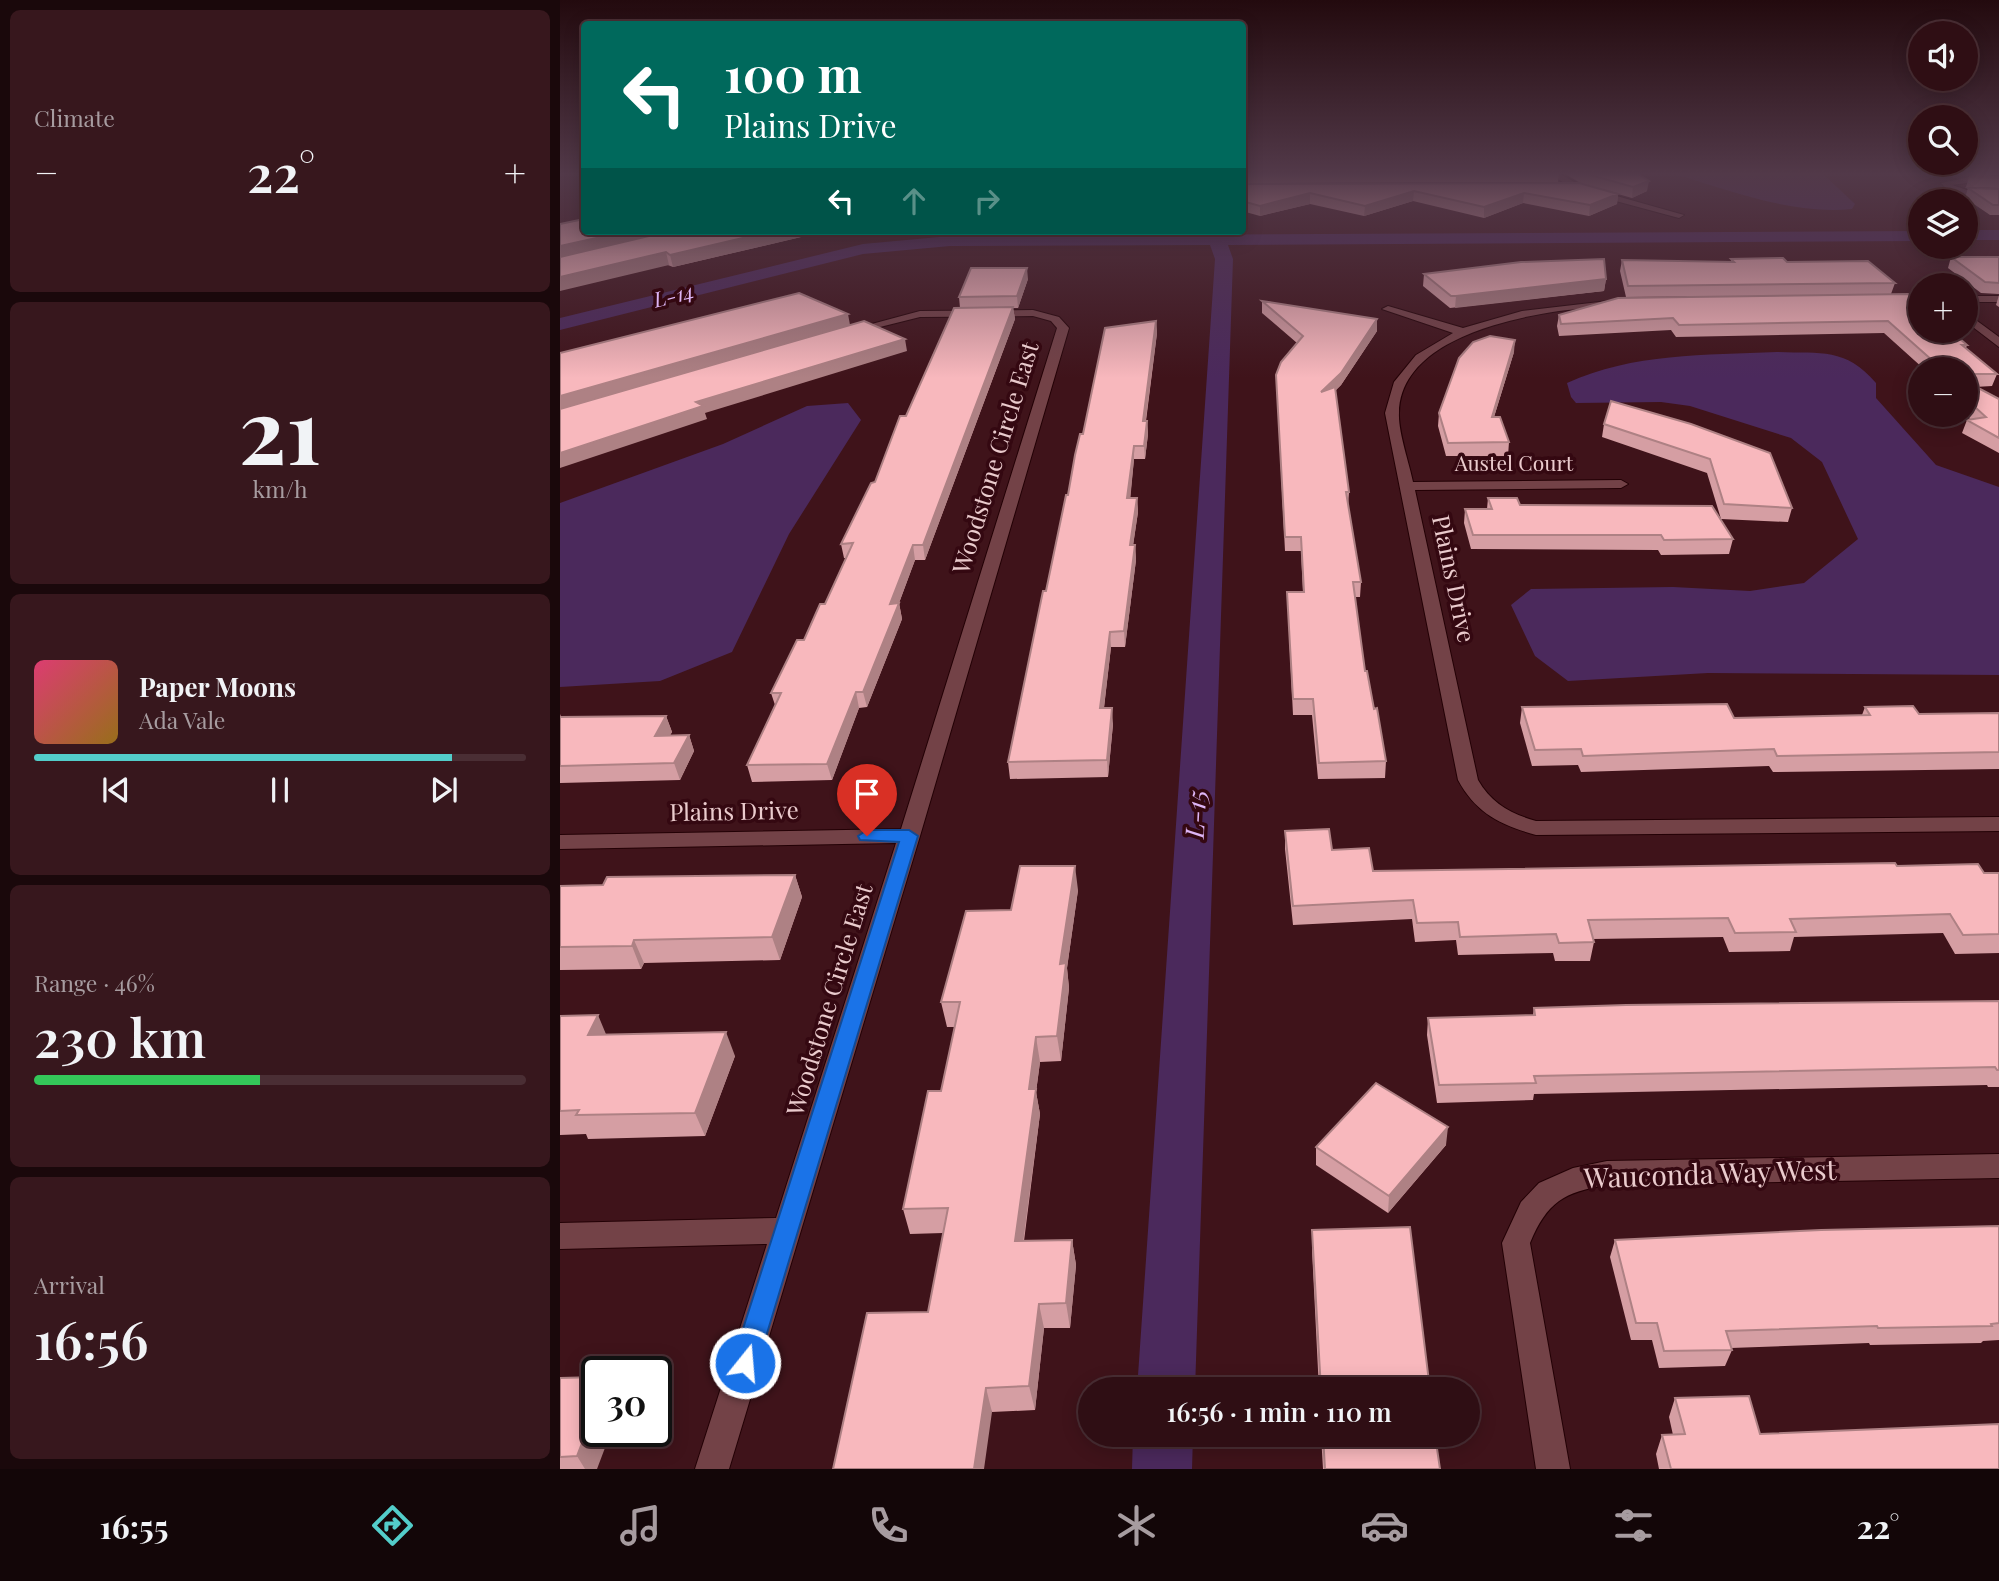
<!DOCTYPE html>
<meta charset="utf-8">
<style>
:root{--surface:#2f0e14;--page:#37171d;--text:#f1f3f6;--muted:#a79ca0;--line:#4a2e34;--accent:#53cdca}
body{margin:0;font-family:"Playfair Display",serif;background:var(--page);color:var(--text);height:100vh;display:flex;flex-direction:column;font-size:26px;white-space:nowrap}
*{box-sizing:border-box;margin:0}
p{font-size:23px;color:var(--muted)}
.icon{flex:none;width:38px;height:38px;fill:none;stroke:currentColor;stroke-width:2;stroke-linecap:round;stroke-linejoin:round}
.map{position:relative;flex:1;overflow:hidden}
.details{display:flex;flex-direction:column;gap:10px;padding:10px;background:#1a080b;width:560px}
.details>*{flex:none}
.guide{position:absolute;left:21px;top:21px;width:665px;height:214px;border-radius:7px;box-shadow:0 4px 18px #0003,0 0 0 2px var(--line);background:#00695c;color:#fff;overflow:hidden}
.controls{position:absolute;left:1348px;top:21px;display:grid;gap:14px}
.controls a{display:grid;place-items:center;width:70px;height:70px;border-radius:50%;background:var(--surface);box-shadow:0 4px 18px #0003,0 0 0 2px var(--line);font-size:35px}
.speed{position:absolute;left:21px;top:1356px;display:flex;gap:14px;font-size:35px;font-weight:700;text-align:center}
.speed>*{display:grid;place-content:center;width:91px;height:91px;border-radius:50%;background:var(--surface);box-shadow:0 4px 18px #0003,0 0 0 2px var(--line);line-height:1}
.speed .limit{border:4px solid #111;border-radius:10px;background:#fff;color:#111}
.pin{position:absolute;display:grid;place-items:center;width:60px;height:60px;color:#fff;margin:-72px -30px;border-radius:50% 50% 50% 0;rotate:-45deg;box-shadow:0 0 7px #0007}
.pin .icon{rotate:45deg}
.me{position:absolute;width:77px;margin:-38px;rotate:17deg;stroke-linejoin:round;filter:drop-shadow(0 0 5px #0008)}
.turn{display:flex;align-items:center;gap:24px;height:147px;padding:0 28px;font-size:32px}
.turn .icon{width:91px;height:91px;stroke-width:2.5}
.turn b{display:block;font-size:49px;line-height:60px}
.lanes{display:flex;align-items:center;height:66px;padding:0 28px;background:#0003;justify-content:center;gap:35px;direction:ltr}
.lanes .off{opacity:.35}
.big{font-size:52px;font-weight:600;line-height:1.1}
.details .widget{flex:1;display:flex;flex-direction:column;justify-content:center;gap:10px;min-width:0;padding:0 24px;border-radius:10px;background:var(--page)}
.details .dial{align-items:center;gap:0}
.dial b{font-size:91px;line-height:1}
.song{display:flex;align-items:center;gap:21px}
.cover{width:84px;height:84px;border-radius:10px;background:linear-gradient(135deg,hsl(340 70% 55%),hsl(40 70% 35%))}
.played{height:7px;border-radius:4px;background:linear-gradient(90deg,var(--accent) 85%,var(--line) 85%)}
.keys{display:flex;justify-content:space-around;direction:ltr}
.heat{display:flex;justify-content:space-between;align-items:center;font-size:38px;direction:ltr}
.charge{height:10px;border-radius:5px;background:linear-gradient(90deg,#34c759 46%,var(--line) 0)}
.trip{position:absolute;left:518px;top:1377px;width:402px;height:70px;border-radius:35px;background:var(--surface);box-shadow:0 4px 18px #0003,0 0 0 2px var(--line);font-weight:600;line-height:70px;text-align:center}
.dock{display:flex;height:112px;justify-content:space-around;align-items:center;background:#130608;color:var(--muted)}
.dock .icon{width:49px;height:49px}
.dock .selected{color:var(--accent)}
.dock b{font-size:32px;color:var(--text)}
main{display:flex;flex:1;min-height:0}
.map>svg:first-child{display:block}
</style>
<main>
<section class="details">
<div class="widget"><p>Climate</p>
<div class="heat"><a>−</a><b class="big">22°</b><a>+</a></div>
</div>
<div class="widget dial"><b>21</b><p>km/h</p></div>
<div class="widget">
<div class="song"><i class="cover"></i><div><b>Paper Moons</b><p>Ada Vale</p></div></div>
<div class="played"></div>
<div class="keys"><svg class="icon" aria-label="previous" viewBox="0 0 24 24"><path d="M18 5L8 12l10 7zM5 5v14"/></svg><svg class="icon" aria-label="pause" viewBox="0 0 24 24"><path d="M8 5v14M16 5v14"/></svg><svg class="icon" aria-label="next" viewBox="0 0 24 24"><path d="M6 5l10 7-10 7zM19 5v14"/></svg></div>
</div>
<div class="widget"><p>Range · 46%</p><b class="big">230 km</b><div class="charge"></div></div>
<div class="widget"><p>Arrival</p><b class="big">16:56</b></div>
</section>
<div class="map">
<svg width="1439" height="1469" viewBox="0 0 1439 1469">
<rect width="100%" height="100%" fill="#3f131a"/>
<path fill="#4b295c" d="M1107,172h154l34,32 -3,5c-63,6 -125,-20 -185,-37z
M1217,352c44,2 68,-5 99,31v15l60,67 63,22v188l-291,-2 -140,8 -33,-25 -24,-51 20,-16 142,-2 77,4 54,-8 54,-44 -36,-77 -31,-24 -101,-32 -29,-4 -85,1 -5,-6 -4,-14c66,-30 138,-28 210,-31z
M288,403l13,17 -72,114 -57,118 -72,29 -100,6v-184l163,-59 84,-38z"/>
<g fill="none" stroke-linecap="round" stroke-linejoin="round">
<path fill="#4b295c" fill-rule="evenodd" d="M1405,230h34v10h-34z
M1360,231v10l-692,4 5,14 -38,1131h-58l78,-1131 -5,-14 -260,1 -87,8 -303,76v-12l303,-74 87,-8z
M573,1435h60l-1,34h-60z"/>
<defs>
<path id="minor" d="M987,172h10l24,14 103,29 -5,3 -104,-28z
M1414,176l25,2v6l-25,-2 -22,3 18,6 29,-1v6c-20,0 -44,4 -58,-13z
M1405,296h34v6h-34z
M1065,299l4,1v4c-23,5 -47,4 -70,7 -54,8 -159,31 -160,102 -1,19 10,49 14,69l208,-2 7,4 -7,4 -206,2 63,290c13,23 33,34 58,41l463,-4v14l-463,4c-36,-10 -60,-22 -78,-55l-73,-367 9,-31 22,-27 37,-22 -71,-24 6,-3 75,22 59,-17z
M473,310l26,7 10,11 -149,508 -191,633h-34l72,-225 -207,5v-26l216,-5 120,-375 -336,6v-14l341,-6 156,-501 -6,-7 -18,-5 -113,1 -72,18 -6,-3 78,-21z
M1405,312l34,25v10l-34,-26z
M1439,1154v24l-392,7c-43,7 -60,17 -77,58l40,226h-34l-34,-226 19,-41 18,-19 34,-15 34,-7z"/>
</defs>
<use href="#minor" stroke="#230005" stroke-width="2"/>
<use href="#minor" fill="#734247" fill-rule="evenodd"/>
</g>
<path fill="#d59ea3" d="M0,172h24v1h-24z
M682,172h317l-1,10 -316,1z
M1002,172h73l12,19 -15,7 -14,-4 -1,10 -28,12 -66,-13 -39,15 -71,-17 -49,15 -54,-12 -50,12 -18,-5v-27l375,9 -35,-9z
M1409,172h30v3l-31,-1z
M1409,177h30v11l-33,-1z
M1408,188l31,1v26h-9l-25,-17z
M0,224l240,9 1,4 -128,30z
M1391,257h48v37l-18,-1 -33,-25z
M1171,259l56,3 108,21 -4,11 76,51 -1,3 31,26 -5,12 -17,1 24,12v54l-37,-20 5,-13 3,-1 -5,-4v-46h-41l-40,-36 -208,4 -5,-7 -112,6 -2,-10 2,-11 299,-20 -232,2 -6,-26 2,-11 109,2z
M864,274l182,5 -2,12 -154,17 -27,-22z
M468,279l-10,29h-5l2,11 -90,241h-10l-16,43 3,16 -35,88 -8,1 -27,72 -80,2 -5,-17 28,-60 -4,-12 54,-89 21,-46h-2l-3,-14 34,-62 31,-66 54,-108 -1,-11z
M1439,295v12l-3,-2z
M702,301l115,18v12l-36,54 -6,6 14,101 -1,14 13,76 -1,15h-5l10,74 21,90 -1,17 -67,1 -6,-64h-19l-6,-123h16l-2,-41h-16l-9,-176 21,-32 -35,-30z
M596,321l1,12 -11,88h1l1,13 -3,25h-11l-4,39h7l1,14 -5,33h2l1,15 -11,87h-14l-7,61 9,16 -5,53 -98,2 -2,-17 38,-171 37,-157z
M954,352l-20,65 15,25 -1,14h-62l-8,-30 1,-13z
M1051,401l181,107 -4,14 -67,-3 -14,-46 -105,-36 2,-13z
M928,498l32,7 213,34 -4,15 -68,1 -3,-5 -187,-1 -7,-26 1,-14h22z
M962,707l212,11 128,-3 3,-8 54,7 80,-1v56l-226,3 -4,-6 -188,6 -3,-7 -46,1 -12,-43z
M0,714l1,3 105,-1 6,16 -2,3h19l5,16 -14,29 -120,3z
M725,831l47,19 41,21 524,-5 87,7h15v80l-44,1 -12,-21 -149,4 -4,14 -61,1 -6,-15 -130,2 1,3 -4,19h-35l-2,-8 -95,2 -2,-15 -41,2 -3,-23 -119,6 -8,-76z
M235,875l7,22 -22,63 -136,3 -3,6 -81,1v-84l43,-1z
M518,890l-11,78 2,20 -8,73 -21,1 -4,30 4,22 -16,127 48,-1 4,25 -6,63h-26l-9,82 -43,2 -64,-100 15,-79 -33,1 -7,-25 38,-118 14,-64h-8l-6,-25 70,-92z
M1439,1001v86h-11l-1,-2 -453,9 -1,6 -96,3 -10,-68 1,-17 105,-3 1,-7z
M0,1016l46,19 129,21 -30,80 -117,3 -2,-5 -26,1z
M886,1145l-58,68 -72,-48v-18z
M1439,1226v114l-16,1 -2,2 -111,2 -1,-2 -138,5 1,2 -7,16 -66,2 -7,-28h-21l-21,-83 5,-17z
M752,1230l118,160h-111l-7,-140z
M0,1378l37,91h-37z
M1115,1398l85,36 239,35h-340l-3,-15 6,-19h11l-4,-18z
M761,1435h114l5,34h-117z"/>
<path fill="#ae8184" d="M1089,181l-2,10 -15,7 1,-11z
M854,191l-1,10 -49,15 1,-10z
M750,193v11l-50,12v-10z
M964,193l-1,10 -39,15v-11z
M1058,194l-1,10 -28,12 1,-11z
M68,231h55l-123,29v-14z
M213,231h36l-9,2 1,4 -128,30 -3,-12z
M106,252l3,13 -109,26v-14z
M467,268l1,11 -10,29 -1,-12z
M1046,279l-2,12 -149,17 1,-12z
M453,307l2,12 -90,241 -2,-15z
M288,314l2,11 -290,85v-14z
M817,319v12l-36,54 -20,19v-12z
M596,321l1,12 -13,101 -1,-13z
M345,339l2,12 -202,62 2,6 -147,49v-15l136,-51z
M955,340l-1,12 -24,78 2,-13z
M587,421l1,13 -3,25 -1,-13z
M574,446v13l-5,54 -2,-15z
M577,498l1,14 -7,48 -1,-15z
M353,545l2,15 -16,43 3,16 -35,88 -4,-15 27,-88z
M575,545l1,15 -11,87 -1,-16z
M550,632l1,15 -9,77 -2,-16z
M296,692l3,16 -27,72 -5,-16z
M552,708l1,16 -5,53 -1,-17z
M106,716l6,16 -11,20 -6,-16z
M129,735l5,16 -14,29 -6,-17z
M515,866l3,24 -11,78 2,20 -8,73 -4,-25 3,-72z
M235,875l7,22 -22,63 -8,-23z
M74,940l10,23 -3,6 -9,-23z
M38,1015l10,24 -20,-4z
M166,1032l9,24 -30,80 -10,-23z
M476,1037l4,25 -4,30 4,22 -20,152 -5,-25 14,-152z
M888,1127l-2,18 -58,68 1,-17z
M512,1240l4,25 -6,63 -4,-25z
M479,1304l5,24 -9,82 -6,-24z
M426,1388l6,24 -8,57h-10z
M37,1404v28h14l-14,37h-12l-8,-13z"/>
<path fill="#f8b8bd" stroke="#ae8184" stroke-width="2" d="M682,172h317l-317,1z
M1020,172h55l14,9 -16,6z
M1417,175l22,2v1l-30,-1z
M1019,183l39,11 -28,11 -66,-12 -40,14 -70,-16 -49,15 -55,-13 -50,13 -18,-5v-17z
M1408,188l31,1v16h-6z
M24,219v12h44l-68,15v-22z
M110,231h103l-103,24 -4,-3 -106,25v-20z
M1391,257h48v26l-14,-1z
M1223,258l4,4 81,-1 27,22 -267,3 -6,-26 112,2 -3,-3z
M1044,259l2,20 -150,17h-5l-27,-22 97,-12z
M411,268h56l-10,28 -58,1z
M239,293l49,21 -288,82v-43z
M1348,294l12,10v27h31l16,14h-5l35,29h-32v-5h-23l-54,-48 -209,4 -6,-7 -112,6 -2,-9 59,-17z
M702,301l115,18 -36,54 -20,19 14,-5 14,105h-3l15,90h-8l12,89h2l7,38 3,-1 9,53 -67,2 -6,-64h-20l-6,-107h17l-3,-55h-16l-9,-162 5,-13 22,-26z
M453,307l-90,238h-10l-23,59 9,-1 -36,89h-7l-29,72 -80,1 34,-72h-10l26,-53h7l16,-36h5l28,-61 -12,1 30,-61 4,-1 25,-66h6l48,-108z
M304,321l41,18 -209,63 7,4 -143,47v-44z
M596,321l-13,100h4l-3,25h-10l-7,52h10l-7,47h5l-11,86 -14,1 -10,76h12l-5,52 -99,2 35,-171h3l20,-96h2l7,-40 5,-21h3l22,-106z
M930,336l25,4 -23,77h8l9,25 -61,1 -9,-30 20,-55 14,-16z
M1405,381l34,18v39l-32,-18 19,-3 -21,-19z
M1051,401l80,23 79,29 22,55 -68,-4 -14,-45 -106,-35z
M928,498h29l3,7 192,1 21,33 -69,1 -3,-5h-188l-8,-26h27z
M1167,704l7,14 136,-3 -5,-8 48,-1 6,8 80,-1v39l-222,4 -3,-7 -191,7 -2,-7 -46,1 -13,-43z
M106,716l-11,20 34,-1 -15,28 -114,3v-49z
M769,829l3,21 37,-2 4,23 522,-8 2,3 81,-2 6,9h15v61l-36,1 -13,-21 -160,5 6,13 -61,1 -7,-15 -140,2 6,22 -35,1 -3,-9 -96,3 -2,-15 -41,1 -4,-23 -120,6 -8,-75z
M460,866h55l-15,98 6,-1 -9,73 -21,1 -7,52h7l-21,152 57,-1 -6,63 -27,1 -10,82 -43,2 -12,81h-141l34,-156 61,-1 20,-104 -45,1 25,-118h13l19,-89h-19l25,-91 45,-1z
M235,875l-23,62 -138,3 -2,6 -72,1v-61l43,-1 4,-8z
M1439,1001v69h-2l-2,-3 -461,9 2,7 -97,2 -11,-67 107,-3 -1,-7 92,-3z
M38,1015l-10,20 138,-3 -31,81 -119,2 3,-5 -19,1v-95z
M816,1083l72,44 -59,69 -73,-49z
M1439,1226v97l-8,1 1,2 -114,2 -1,-2 -151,5 6,19 -68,1 -7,-28h-21l-21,-83 206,-10z
M850,1227l20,163h-109l-9,-160z
M37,1377v27l-20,52 -17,1v-79z
M1189,1396l11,38 239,-10v45h-328l-9,-34 23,-1 -10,-36z
M763,1435h112l5,34h-115z"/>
<linearGradient id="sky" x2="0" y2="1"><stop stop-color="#230a0e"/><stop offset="0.46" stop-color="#523949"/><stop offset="1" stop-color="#523949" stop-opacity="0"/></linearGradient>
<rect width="1439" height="378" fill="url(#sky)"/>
<path fill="#1a73e8" stroke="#114b97" stroke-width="2" d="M307,830h42l9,6 -160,527 -4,9 -9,4 -9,-4 -4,-9 167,-521 -39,-2 -2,-4z"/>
<g text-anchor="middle" stroke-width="7" stroke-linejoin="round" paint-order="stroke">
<g font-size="21" font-style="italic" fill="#deb5f6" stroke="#340811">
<text transform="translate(114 296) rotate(-14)" y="7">L-14</text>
</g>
<g font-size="21" fill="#eacbcd" stroke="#340811">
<text x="954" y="471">Austel Court</text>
</g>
<g font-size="24" fill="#eacbcd" stroke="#340811">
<text transform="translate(436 458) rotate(-73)" y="8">Woodstone Circle East</text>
<text transform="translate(893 579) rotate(78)" y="8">Plains Drive</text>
<text transform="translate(174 812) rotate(-1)" y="8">Plains Drive</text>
<text transform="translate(270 1000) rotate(-73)" y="8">Woodstone Circle East</text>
</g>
<g font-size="26" font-style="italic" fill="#deb5f6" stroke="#340811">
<text transform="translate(636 814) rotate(-87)" y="9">L-15</text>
</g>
<g font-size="28" fill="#eacbcd" stroke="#340811">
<text transform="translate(1150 1174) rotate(-2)" y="10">Wauconda Way West</text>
</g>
</g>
</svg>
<div class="controls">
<a><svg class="icon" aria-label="sound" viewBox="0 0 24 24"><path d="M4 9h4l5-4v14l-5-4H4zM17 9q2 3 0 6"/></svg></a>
<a><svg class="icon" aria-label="search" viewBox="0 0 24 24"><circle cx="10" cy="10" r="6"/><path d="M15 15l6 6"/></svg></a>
<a><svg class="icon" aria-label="layers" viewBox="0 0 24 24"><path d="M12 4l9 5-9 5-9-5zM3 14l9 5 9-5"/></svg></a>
<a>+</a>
<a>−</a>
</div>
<div class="speed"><div class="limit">30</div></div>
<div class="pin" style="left:307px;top:836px;background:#d93025"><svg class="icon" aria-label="arrive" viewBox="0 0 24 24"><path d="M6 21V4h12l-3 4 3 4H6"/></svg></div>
<svg class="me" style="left:185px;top:1363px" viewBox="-20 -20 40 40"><circle r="17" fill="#1a73e8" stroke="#fff" stroke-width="3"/><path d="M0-11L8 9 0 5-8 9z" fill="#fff"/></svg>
<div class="trip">16:56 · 1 min · 110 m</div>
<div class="guide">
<div class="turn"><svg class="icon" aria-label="left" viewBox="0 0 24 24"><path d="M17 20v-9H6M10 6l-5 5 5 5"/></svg><div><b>100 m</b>Plains Drive</div></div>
<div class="lanes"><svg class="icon" aria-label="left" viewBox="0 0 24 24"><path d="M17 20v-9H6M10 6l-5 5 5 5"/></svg><svg class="icon off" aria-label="ahead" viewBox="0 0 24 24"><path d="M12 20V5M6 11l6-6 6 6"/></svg><svg class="icon off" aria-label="right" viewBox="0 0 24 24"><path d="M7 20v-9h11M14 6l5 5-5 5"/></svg></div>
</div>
</div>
</main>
<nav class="dock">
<b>16:55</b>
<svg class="icon selected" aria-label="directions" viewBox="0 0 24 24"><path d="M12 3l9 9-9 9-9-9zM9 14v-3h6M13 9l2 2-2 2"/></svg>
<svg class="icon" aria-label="music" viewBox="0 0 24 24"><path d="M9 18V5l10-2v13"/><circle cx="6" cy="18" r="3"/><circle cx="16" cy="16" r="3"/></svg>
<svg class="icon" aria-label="phone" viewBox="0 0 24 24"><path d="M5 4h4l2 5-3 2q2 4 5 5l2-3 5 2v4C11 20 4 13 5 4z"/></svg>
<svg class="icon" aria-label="climate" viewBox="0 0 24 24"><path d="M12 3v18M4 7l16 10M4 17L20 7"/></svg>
<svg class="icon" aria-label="car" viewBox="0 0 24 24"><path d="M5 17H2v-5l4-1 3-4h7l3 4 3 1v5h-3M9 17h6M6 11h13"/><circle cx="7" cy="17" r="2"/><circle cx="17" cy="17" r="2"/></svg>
<svg class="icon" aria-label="filters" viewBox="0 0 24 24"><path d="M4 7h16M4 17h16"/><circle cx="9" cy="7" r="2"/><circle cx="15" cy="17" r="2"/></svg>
<b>22°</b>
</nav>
